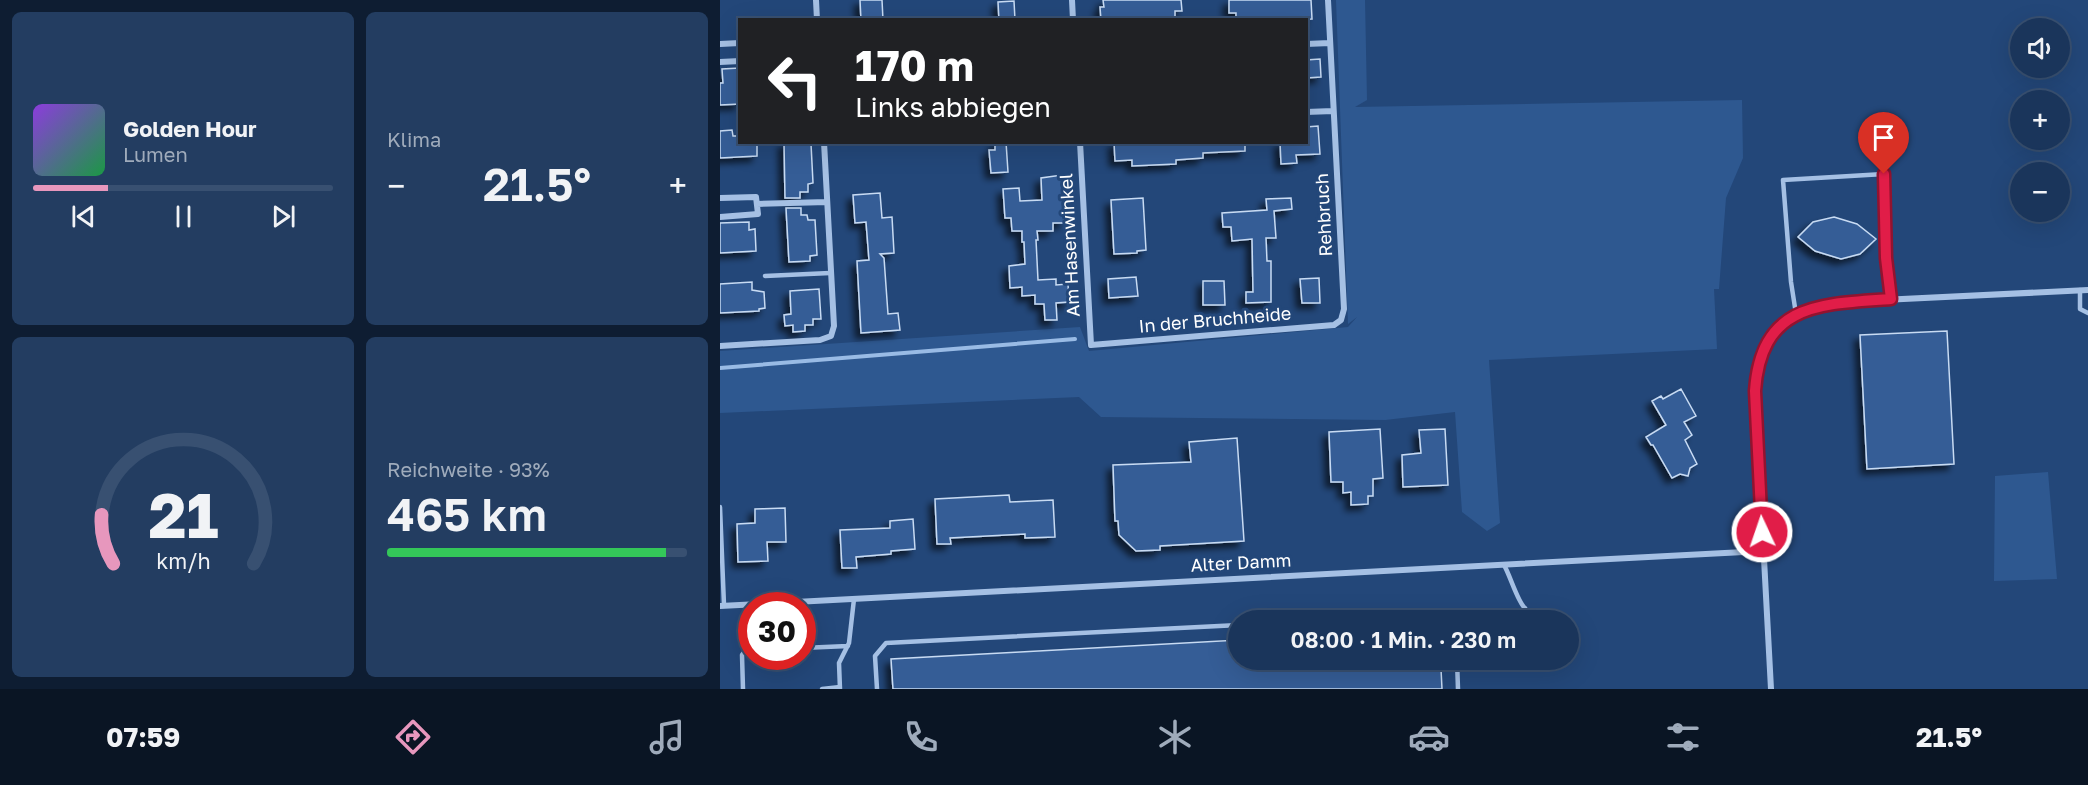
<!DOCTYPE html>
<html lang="de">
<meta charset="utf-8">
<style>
:root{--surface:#1a355b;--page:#233d61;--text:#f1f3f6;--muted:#9fabbb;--line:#385071;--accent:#e797bd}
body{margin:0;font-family:"Golos Text",sans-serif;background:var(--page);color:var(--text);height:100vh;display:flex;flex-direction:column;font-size:22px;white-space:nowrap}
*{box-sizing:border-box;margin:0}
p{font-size:20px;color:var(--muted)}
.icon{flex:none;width:33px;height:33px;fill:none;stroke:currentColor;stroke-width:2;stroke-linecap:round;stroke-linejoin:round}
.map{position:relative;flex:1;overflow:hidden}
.drawer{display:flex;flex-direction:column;gap:12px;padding:12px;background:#0e1d32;width:720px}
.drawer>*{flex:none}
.banner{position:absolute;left:18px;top:18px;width:570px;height:126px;border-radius:0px;box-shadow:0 6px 24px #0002,0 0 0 2px var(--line);background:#202124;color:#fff;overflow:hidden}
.controls{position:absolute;left:1290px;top:18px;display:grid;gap:12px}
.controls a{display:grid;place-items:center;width:60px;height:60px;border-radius:50%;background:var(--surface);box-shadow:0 6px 24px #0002,0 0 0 2px var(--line);font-size:30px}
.speed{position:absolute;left:18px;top:592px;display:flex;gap:12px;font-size:30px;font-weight:700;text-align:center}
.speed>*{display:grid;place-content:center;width:78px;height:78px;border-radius:50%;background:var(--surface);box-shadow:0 6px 24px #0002,0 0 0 2px var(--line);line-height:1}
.speed .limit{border:9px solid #d22;background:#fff;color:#111}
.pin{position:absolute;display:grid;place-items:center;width:51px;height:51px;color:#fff;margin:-62px -26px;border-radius:50% 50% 50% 0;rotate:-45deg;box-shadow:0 0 6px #0007}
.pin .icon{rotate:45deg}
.me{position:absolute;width:66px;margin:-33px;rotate:357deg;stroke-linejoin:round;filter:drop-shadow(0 0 4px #0008)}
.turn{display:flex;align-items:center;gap:21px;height:126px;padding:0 18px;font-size:27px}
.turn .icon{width:78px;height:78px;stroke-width:2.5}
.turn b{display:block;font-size:42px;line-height:51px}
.big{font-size:45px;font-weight:600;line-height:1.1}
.drawer .card{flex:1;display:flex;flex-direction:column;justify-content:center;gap:9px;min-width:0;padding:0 21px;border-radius:9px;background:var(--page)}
.drawer .dial{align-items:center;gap:0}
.dial svg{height:156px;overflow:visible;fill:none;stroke:var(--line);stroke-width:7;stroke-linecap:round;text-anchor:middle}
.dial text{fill:var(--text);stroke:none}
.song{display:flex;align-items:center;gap:18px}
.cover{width:72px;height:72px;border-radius:9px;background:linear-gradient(135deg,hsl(270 70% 55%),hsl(140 70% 35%))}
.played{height:6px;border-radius:3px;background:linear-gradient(90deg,var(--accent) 25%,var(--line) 25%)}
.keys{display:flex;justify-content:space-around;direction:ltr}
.heat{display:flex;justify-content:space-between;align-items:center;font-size:33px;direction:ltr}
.charge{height:9px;border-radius:4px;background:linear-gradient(90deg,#34c759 93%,var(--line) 0)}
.drawer .tiles{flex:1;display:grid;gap:12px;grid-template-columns:repeat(2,1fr)}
.trip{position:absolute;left:508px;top:610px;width:351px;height:60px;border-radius:30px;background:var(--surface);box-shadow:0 6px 24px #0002,0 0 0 2px var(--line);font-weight:600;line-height:60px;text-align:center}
.menu{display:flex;height:96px;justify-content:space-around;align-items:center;background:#0a1524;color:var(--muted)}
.menu .icon{width:42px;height:42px}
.menu .on{color:var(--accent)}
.menu b{font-size:27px;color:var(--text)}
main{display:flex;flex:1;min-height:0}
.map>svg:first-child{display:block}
</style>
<main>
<section class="drawer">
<div class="tiles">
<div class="card">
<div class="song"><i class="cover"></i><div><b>Golden Hour</b><p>Lumen</p></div></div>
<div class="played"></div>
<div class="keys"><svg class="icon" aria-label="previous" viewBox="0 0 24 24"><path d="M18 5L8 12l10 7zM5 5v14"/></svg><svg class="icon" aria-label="pause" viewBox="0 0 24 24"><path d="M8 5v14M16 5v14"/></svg><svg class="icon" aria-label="next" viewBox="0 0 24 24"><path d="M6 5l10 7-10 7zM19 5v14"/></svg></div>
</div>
<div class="card"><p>Klima</p>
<div class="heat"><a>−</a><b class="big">21.5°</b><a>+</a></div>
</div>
<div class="card dial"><svg viewBox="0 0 100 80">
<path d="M14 69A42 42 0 1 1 86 69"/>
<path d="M14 69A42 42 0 0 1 8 44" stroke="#e797bd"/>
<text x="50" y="56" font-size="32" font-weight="700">21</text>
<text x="50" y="72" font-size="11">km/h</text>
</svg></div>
<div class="card"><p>Reichweite · 93%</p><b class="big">465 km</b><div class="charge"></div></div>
</div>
</section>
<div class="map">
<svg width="1368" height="689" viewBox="0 0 1368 689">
<defs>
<filter id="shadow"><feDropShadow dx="-5.5" dy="5.5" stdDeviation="3" flood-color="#0009"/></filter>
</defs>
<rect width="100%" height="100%" fill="#234779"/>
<path fill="#2e5890" d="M616,0h29l2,100 -12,7 387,-7 1,58 -17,40 -7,91h-5l3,60 -228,11 11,163 -13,8 -25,-19 -7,-100 -70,8 -284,-3 -22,-20 -359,16v-62l360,-24 9,24 259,-24 9,-10 -9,7z
M1328,472l9,107 -63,2 1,-105z"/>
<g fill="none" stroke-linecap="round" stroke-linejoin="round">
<path stroke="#99bbe5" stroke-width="4" d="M0,368l355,-29"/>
</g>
<path fill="#345d96" stroke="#c8dbf3" stroke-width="1.5" filter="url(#shadow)" d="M140,0h22l1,20h-22z
M383,0h78l1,11h-7v9h-74l-1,-13h4z
M509,0h82l1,19 -76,1v-7h-7z
M294,1l1,19h-16l-1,-18z
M600,59l1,18 -15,1v-18z
M20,68v36l-20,1v-22h3l-1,-14z
M598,126l2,28 -24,1 1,8 -16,1 -1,-22h26v-15z
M12,130l1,6h7v6h17v14l-37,2v-27z
M64,142l27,2 2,39 -5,1v8h-8v6h-15z
M275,142h11l2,30 -17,1 -2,-23h6z
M394,142h131v9l-42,2v5l-27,2v4l-44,2v-6l-17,1z
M342,175l2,48h-11v8h-16l1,9h-2l2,40 18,-1v6l12,-1 1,18 -13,1 1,17h-12l-1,-16h-9v-9l-13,1v-9l-12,1 -1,-22 16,-2 -1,-22h-2v-11h-10l-1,-13h-6l-2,-29 16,-1 1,13 22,-1 -1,-22z
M160,193l2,25 10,-1 2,36 -14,1 4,4 4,56 10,-1 2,17 -39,3 -4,-72 12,-1 -3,-38 -11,1 -2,-28z
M423,198l3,52 -9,1v2l-23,1 -3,-54z
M571,198l1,11 -18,2 2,27h-10l1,23h4v41l-25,1v-11h7l-1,-53 -20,2 -1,-14h-8l-1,-14 45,-3 -1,-11z
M66,208h15v7h6l1,5h7l2,35 -7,1v5l-21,1z
M1114,217l23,7 19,15 -16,15 -19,5 -26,-8 -17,-14 15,-15z
M29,222v8l6,-1 1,22 -36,2v-30z
M416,277l2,19 -29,2 -1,-19z
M599,278l1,25h-18l-2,-24z
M483,281h21l1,24h-22z
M32,282v8l12,2 1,16 -6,1v2l-39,2v-29z
M99,289l2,30h-8v6h-8v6l-12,1v-7l-8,1 -1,-11 7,-1 -1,-23z
M1227,331l7,133 -87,5 -7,-134z
M961,389l15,27 -12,6 8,13 -7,5 12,24 -7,4 -2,8 -8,-2 -8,4 -19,-33h-2l-5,-8 20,-12 -14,-24 9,-5 2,3z
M660,429l3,49 -10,1v17h-5v8l-17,1v-13l-8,1v-11h-12l-2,-50z
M725,429l3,56 -45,2 -1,-32 19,-2 -2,-23z
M517,438l7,103 -84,5v4l-24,1 -17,-16 -1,-14h-3l-2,-56 78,-3 -2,-20z
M289,495l1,7 43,-2 2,37 -30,1v-4l-75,4 1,6h-14l-2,-45z
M65,508l1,34h-19l1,19 -30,1 -1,-38 18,-1v-14z
M193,519l2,30 -24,2v3l-35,3 1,11h-15l-2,-38 50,-2v-7z
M519,640v20h161v11l41,-2 1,20h-549l-2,-30z"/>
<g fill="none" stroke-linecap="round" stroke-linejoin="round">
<path stroke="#a5c0e4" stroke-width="4.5" d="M45,276l65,-3
M1360,290v19l8,4
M1076,314l-5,-32 -8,-102 101,-6 2,84 5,41
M0,507l4,98
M784,565c6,10 14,38 21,43
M588,621l132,-7 9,7
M82,648l46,-2
M737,660l1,29
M23,689l-1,-34 4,-5h6
M102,689l18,-2
M120,689l-1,-26 10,-20 5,-44
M157,689l-2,-33 11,-13 353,-18"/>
<path stroke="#a5c0e4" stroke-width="6" d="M96,0l1,20
M352,0l1,20
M0,44l20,-1
M586,44l24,-1
M0,62l20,-1
M586,112l27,-1
M360,142l11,203 243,-20 7,-5 3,-11 -16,-309
M0,198l36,-1 2,17 -38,3
M37,204l70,-2
M0,346l100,-6 11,-4 3,-10 -10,-184
M0,606l1043,-55
M1051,689l-16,-298c4,-59 29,-80 86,-89l247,-12"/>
</g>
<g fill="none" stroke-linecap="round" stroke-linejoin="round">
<defs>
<path id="route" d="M1042,532l-7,-141c6,-88 65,-87 136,-92l-5,-41 -2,-84"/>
</defs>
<use href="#route" stroke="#92132f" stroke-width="15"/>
<use href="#route" stroke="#e11d48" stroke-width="10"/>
</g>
<g text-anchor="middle" stroke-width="6" stroke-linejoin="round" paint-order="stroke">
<g font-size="18" fill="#fff" stroke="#234779">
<text transform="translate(604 215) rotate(-93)" y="6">Rehbruch</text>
<text transform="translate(350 245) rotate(-93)" y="6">Am Hasenwinkel</text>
<text transform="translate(495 320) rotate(-5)" y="6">In der Bruchheide</text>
<text transform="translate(521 563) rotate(-3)" y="6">Alter Damm</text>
</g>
</g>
</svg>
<div class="controls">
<a><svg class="icon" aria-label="sound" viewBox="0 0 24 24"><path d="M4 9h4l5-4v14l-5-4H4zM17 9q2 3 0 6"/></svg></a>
<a>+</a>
<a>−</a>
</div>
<div class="speed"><div class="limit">30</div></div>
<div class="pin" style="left:1164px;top:174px;background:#d93025"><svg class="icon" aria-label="arrive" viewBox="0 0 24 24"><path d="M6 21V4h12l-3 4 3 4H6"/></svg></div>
<svg class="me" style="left:1042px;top:532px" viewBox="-20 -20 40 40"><circle r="17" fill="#e11d48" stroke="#fff" stroke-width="3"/><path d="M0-11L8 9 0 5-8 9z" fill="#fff"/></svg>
<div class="trip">08:00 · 1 Min. · 230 m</div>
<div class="banner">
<div class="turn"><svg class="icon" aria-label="left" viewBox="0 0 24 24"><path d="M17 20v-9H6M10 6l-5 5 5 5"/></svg><div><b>170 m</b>Links abbiegen</div></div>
</div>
</div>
</main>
<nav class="menu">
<b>07:59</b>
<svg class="icon on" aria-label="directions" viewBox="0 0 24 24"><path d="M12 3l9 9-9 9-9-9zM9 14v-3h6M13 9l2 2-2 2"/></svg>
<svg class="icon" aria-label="music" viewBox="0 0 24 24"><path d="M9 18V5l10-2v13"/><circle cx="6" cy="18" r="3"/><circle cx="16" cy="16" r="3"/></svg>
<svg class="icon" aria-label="phone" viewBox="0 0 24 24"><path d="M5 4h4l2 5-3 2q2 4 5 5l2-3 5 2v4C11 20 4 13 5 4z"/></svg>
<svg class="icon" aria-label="climate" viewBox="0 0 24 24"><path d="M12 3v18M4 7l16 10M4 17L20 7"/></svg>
<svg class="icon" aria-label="car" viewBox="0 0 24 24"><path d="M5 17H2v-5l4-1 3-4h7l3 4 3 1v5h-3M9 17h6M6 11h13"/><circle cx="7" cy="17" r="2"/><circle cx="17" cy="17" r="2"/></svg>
<svg class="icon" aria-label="filters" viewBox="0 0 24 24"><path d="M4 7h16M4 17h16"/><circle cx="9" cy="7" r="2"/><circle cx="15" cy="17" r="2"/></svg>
<b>21.5°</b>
</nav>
